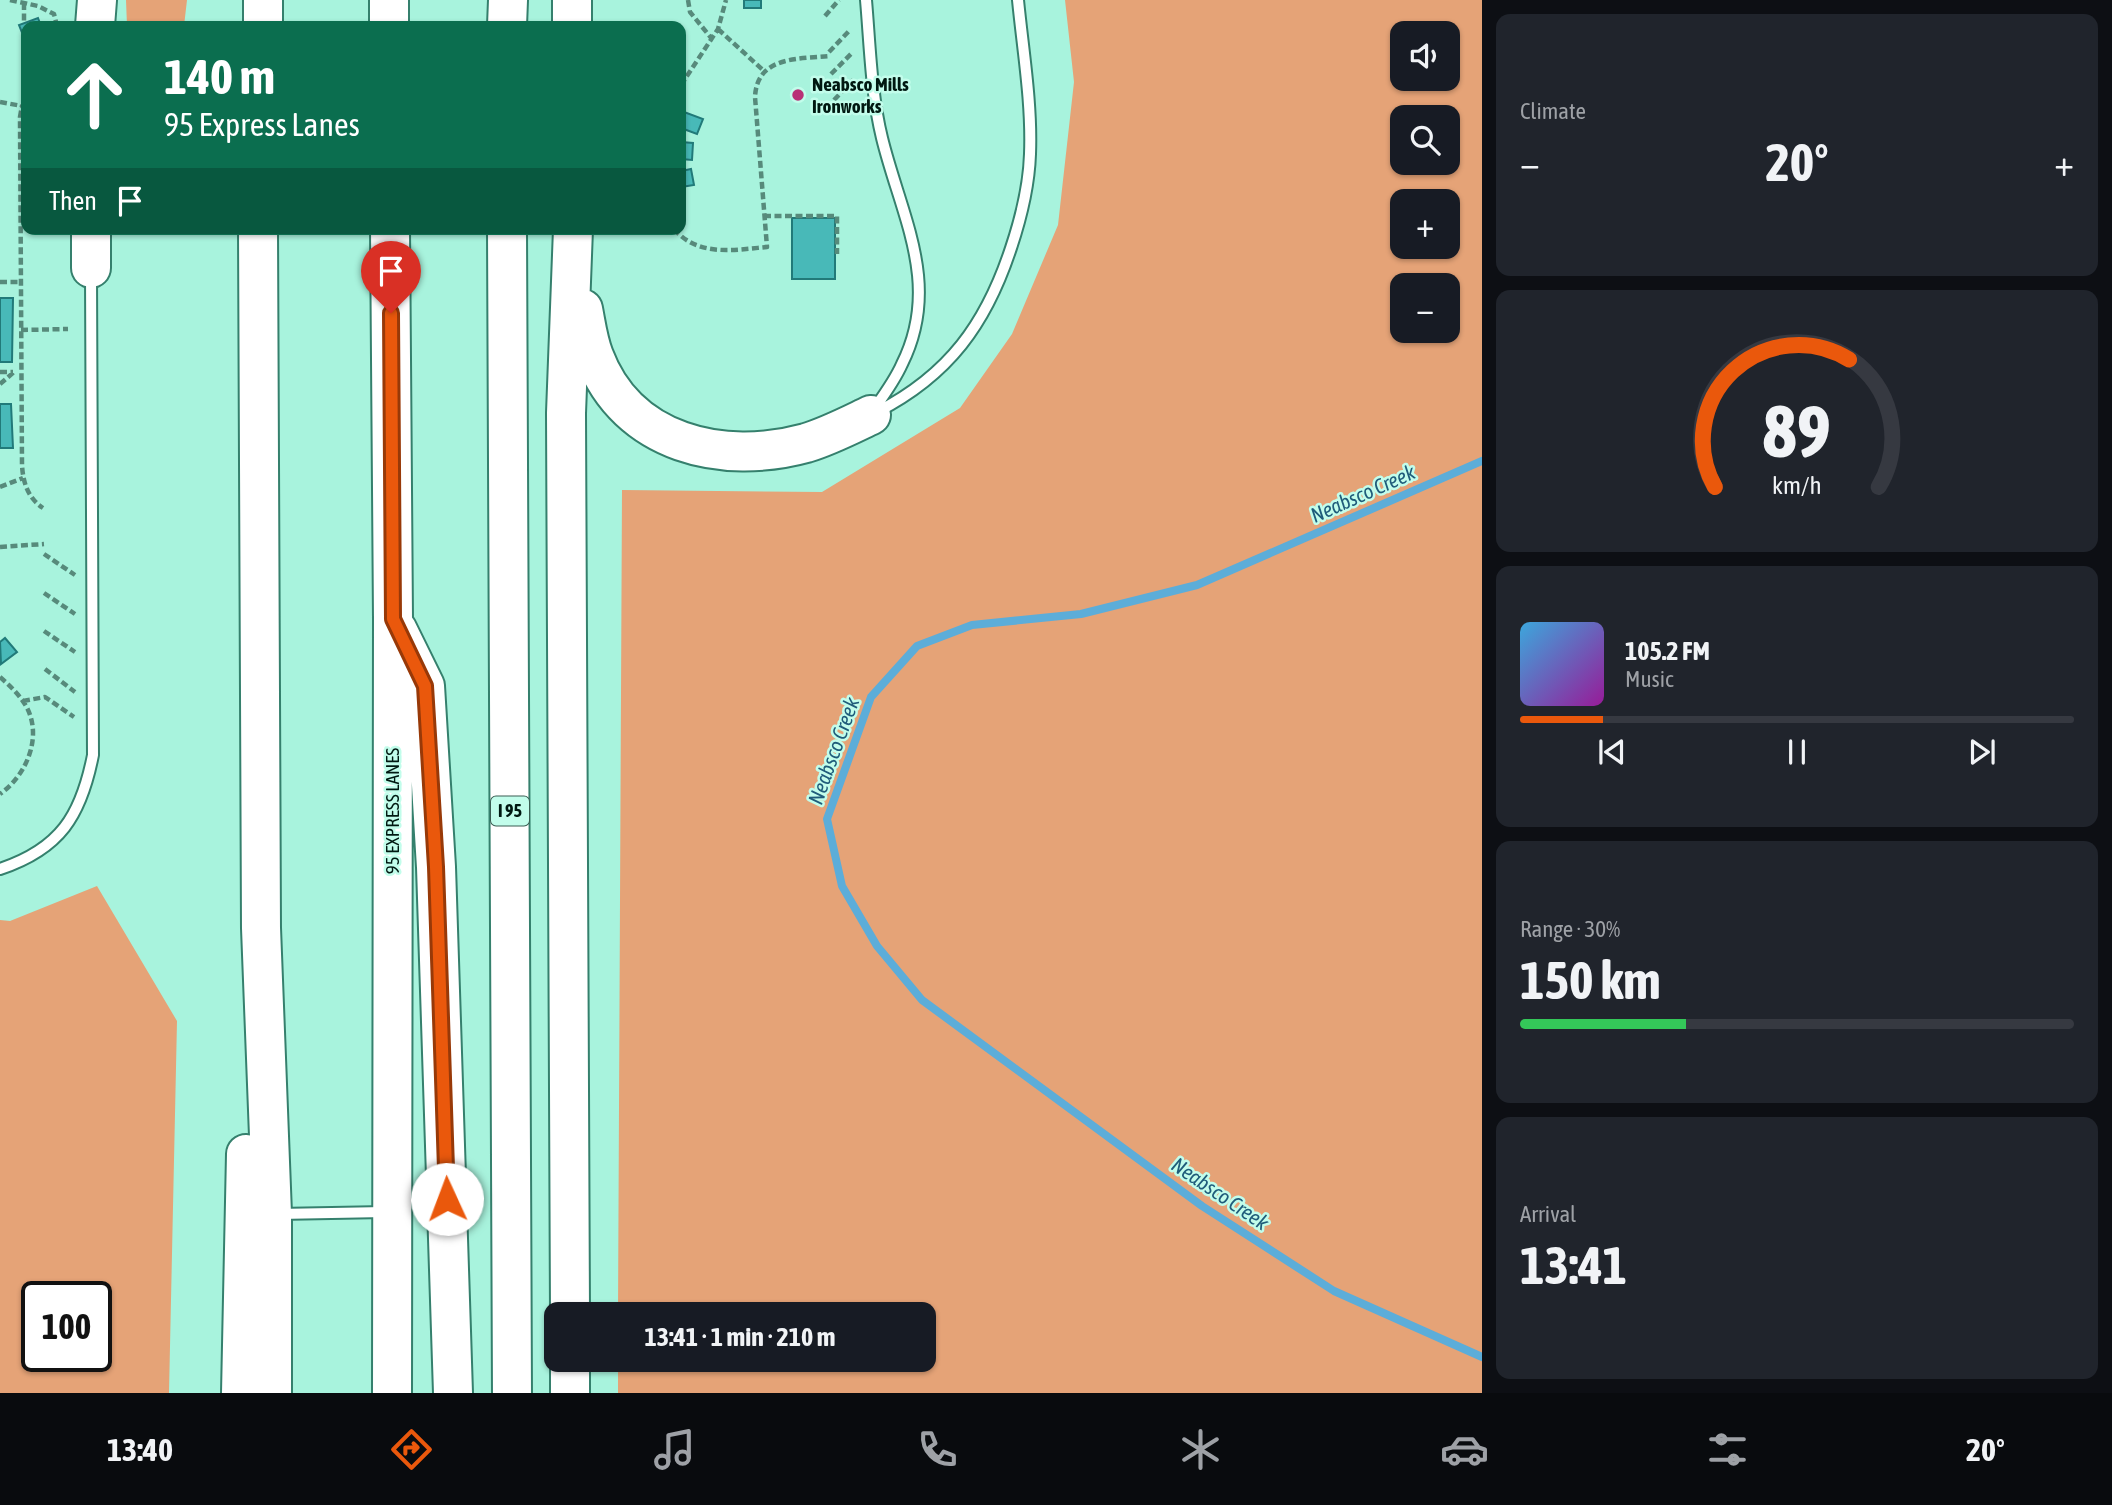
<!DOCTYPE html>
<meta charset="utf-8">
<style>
:root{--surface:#171b24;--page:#20242c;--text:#f1f3f6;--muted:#9ea1a6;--line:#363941;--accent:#ea580c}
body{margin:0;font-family:"Asap Condensed",sans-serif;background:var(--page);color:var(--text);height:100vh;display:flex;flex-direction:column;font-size:26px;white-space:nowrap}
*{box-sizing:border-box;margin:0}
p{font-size:23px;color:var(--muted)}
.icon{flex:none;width:38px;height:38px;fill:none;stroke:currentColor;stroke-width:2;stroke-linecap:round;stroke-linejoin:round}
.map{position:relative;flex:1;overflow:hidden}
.details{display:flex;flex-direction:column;gap:14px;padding:14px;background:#0d0f14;width:630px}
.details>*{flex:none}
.top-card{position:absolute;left:21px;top:21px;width:665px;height:214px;border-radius:14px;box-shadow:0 2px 5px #0004;background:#0b6e4f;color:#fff;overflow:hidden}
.tools{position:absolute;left:1390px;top:21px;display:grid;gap:14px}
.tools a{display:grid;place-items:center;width:70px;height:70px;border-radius:14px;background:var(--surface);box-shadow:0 2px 5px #0004;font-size:35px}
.speed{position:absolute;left:21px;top:1281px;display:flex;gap:14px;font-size:35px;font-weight:700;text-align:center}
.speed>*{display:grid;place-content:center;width:91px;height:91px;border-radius:50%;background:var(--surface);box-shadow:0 2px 5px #0004;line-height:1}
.speed .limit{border:4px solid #111;border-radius:10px;background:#fff;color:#111}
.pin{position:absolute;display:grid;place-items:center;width:60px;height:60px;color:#fff;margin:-72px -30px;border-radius:50% 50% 50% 0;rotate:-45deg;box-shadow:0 0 7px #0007}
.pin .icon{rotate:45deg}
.me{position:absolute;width:77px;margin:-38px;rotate:358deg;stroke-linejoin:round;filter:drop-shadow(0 0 5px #0008)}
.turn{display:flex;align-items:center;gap:24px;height:147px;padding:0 28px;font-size:32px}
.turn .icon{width:91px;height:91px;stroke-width:2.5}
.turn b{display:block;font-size:49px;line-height:60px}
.then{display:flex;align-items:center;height:66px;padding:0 28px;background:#0003;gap:14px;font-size:26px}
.big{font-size:52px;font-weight:700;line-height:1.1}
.details .card{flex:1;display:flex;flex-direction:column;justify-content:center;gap:10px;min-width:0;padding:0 24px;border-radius:14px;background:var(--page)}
.details .dial{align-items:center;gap:0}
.dial svg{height:182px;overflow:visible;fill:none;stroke:var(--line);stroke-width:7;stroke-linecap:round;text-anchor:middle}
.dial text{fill:var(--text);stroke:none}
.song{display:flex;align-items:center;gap:21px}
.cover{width:84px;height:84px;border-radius:10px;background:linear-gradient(135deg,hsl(200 70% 55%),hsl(300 70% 35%))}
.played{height:7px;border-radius:4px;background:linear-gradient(90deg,var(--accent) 15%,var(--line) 15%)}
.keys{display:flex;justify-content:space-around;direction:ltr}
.heat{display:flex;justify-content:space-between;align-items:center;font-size:38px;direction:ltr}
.charge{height:10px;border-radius:5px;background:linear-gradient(90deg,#34c759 30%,var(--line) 0)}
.trip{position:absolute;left:544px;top:1302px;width:392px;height:70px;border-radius:14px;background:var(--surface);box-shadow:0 2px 5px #0004;font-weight:700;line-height:70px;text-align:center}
.tab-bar{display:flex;height:112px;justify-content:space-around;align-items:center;background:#090b0e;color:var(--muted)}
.tab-bar .icon{width:49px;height:49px}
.tab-bar .current{color:var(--accent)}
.tab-bar b{font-size:32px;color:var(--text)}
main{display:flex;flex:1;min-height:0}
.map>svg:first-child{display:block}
</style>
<main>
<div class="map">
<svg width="1482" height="1393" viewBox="0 0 1482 1393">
<rect width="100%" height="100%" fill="#a8f3dd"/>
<path fill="#e5a377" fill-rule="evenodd" d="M126,0h61l-3,26h-57z
M1065,0h417v1393h-864v-33h306v-46h-306l4,-824 200,2 138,-84 52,-74 46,-109 16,-143zM1402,33h45v46h-45zM1402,117h45v46h-45zM1402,201h45v46h-45zM1402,285h45v46h-45z
M97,886l80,135 -8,372h-169v-473l10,1zM37,1297h59v59h-59z"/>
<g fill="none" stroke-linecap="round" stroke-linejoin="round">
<path stroke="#5cadd9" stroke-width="8" d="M1482,461l-285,124 -116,29 -109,11 -55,21 -46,51 -44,122 15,67 35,60 45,54 280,206 132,85 148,66"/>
</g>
<path fill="#48b9b8" stroke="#217a79" stroke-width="2" d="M744,0h17v8h-17z
M38,18l3,8h-15l-1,14 -6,-15z
M684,112l19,7 -6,15 -16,-6z
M681,142l12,1 -1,17 -11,-1z
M691,169l3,16 -13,2v-16z
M792,218h43v61h-43z
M0,298h13l-1,64h-12z
M0,404h11l2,44h-13z
M5,638l12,14 -16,12 -1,-22z"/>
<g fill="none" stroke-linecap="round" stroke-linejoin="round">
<defs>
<path id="service" d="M866,0c4,46 5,93 16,138 19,78 60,146 20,226 -7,16 -18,31 -28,45
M877,412c72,-37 109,-88 134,-164 10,-30 18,-62 19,-94 2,-51 -7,-103 -12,-154
M0,869c60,-20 81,-53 93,-114l-2,-481
M278,1214l107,-2"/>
<path id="motorway" d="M389,0v26
M572,0v26
M95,26l2,-26
M263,26v-26
M507,26l1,-26
M91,229v39
M258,229l3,699 11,286v179
M390,229l3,390 -1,774
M507,229l5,1164
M583,309c3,15 5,32 11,47 33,88 129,110 212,87 23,-7 44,-18 65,-28
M397,629l28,57 11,181 17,526
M570,1314l-4,-901 7,-184
M570,1360v33
M241,1393l5,-239"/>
</defs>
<use href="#service" stroke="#35806d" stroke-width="14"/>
<use href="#motorway" stroke="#35806d" stroke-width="42"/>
<path stroke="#578a7b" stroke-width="4.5" stroke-dasharray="7 3.5" stroke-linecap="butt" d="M10,0l28,6 16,8 3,12
M688,0l2,12 22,27
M24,3v20
M825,16l14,-16
M718,29l46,42
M829,52l21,-22
M831,74l21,-21
M681,85l37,-56 8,-29
M834,100l21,-22
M0,102l22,4
M26,102l-4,4 -2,11 2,348c1,18 6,33 21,43
M764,216h73v38
M674,229c24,28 59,21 93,18l-12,-150c2,-41 43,-38 74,-41
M0,282h21
M21,330l47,-1
M0,372h13
M0,384l14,-12
M0,487l23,-9
M0,547l44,-3
M44,554l31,21
M44,593l31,21
M44,631l31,21
M45,669l30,23
M0,677c10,9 19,17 26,29 17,30 1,69 -26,88
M23,701l22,-4 29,20"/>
<use href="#service" stroke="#fff" stroke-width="10"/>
<use href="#motorway" stroke="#fff" stroke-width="38"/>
</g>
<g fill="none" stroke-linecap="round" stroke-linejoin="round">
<defs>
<path id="route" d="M391,313l2,306 32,67 11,181 11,332"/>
</defs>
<use href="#route" stroke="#983908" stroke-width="18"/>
<use href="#route" stroke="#ea580c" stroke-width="12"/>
</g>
<circle fill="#b83276" stroke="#c2fdeb" stroke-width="2.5" cx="798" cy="95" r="7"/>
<g text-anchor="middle" stroke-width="5" stroke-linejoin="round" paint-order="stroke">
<rect fill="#c2fdeb" stroke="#3a5d52" stroke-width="2" x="491" y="796.5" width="38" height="29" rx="5"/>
<g font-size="18" font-weight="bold" fill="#001811">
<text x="510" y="817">I 95</text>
</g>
<g font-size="19" font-weight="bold" fill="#001811" stroke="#c2fdeb" text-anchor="start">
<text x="812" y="91">Neabsco Mills<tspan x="812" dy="22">Ironworks</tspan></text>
</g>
<g font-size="19" fill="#001811" stroke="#c2fdeb">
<text transform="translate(392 811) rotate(-90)" y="7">95 EXPRESS LANES</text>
</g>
<g font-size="21" font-style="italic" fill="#1f5c7a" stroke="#c2fdeb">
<text transform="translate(1363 494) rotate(-24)" y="7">Neabsco Creek</text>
<text transform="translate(834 751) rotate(-70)" y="7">Neabsco Creek</text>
<text transform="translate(1220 1194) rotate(34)" y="7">Neabsco Creek</text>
</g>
</g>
</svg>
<div class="tools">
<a><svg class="icon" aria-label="sound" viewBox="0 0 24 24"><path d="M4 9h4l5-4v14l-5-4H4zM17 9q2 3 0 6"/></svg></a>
<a><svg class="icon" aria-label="search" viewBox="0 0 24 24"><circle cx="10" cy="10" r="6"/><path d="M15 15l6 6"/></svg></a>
<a>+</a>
<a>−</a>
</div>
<div class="speed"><div class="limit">100</div></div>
<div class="pin" style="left:391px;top:313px;background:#d93025"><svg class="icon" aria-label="arrive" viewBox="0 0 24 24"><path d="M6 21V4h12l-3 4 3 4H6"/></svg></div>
<svg class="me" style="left:447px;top:1199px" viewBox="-20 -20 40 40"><circle r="19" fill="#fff"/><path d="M0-13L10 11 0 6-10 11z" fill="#ea580c"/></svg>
<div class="trip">13:41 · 1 min · 210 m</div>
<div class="top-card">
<div class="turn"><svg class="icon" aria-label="ahead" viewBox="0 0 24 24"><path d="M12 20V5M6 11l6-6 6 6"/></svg><div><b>140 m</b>95 Express Lanes</div></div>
<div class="then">Then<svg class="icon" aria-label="arrive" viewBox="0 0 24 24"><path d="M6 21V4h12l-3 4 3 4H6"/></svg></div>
</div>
</div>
<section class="details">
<div class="card"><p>Climate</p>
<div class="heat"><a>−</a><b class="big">20°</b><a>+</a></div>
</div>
<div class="card dial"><svg viewBox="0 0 100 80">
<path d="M14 69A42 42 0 1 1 86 69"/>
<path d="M14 69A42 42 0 0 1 73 13" stroke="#ea580c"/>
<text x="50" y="56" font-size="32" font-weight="700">89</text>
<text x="50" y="72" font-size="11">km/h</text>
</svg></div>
<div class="card">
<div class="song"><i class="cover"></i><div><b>105.2 FM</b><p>Music</p></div></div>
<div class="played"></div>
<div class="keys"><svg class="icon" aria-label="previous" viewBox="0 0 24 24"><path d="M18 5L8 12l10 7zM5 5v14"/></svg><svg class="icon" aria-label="pause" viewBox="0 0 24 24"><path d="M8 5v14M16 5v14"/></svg><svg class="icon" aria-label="next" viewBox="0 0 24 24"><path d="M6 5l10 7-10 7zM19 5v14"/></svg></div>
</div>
<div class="card"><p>Range · 30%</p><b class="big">150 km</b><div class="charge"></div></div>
<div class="card"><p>Arrival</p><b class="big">13:41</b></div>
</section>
</main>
<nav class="tab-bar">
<b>13:40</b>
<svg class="icon current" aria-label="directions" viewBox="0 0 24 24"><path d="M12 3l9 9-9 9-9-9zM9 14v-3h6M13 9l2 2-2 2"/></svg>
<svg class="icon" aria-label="music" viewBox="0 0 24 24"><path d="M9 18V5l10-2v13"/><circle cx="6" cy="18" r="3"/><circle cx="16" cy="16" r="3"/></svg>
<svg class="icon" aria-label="phone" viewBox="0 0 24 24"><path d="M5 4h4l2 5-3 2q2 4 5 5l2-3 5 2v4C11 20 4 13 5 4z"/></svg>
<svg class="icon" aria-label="climate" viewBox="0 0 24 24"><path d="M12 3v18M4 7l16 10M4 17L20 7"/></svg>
<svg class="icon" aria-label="car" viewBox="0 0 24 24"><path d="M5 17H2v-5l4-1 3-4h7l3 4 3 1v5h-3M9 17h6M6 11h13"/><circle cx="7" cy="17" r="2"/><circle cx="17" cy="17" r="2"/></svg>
<svg class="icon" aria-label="filters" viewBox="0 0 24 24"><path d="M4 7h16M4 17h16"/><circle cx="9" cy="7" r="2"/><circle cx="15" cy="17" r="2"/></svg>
<b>20°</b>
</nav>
